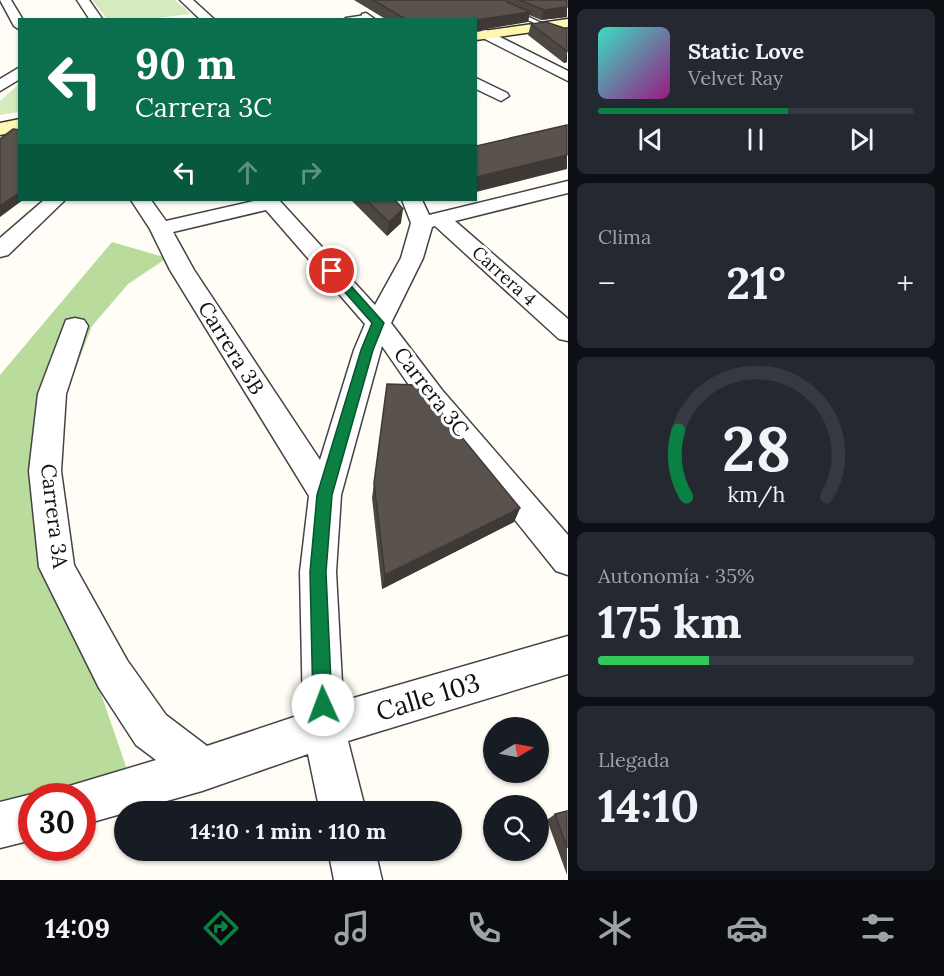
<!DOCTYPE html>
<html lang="es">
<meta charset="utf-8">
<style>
:root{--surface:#171b24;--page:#242831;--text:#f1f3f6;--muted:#9ea1a6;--line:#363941;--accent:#0b8043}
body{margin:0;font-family:Lora,serif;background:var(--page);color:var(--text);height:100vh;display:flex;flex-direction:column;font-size:22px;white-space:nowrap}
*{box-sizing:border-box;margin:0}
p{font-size:20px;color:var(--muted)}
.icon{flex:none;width:33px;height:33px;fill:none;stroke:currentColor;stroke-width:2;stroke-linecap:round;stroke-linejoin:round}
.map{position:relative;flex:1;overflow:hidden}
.side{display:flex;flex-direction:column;gap:9px;padding:9px;background:#0d0f14;width:376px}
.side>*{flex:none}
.banner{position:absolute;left:18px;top:18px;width:459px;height:183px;border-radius:0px;box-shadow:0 2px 4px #0004;background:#0b6e4f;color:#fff;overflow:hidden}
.needle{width:39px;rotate:80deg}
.controls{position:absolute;left:483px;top:717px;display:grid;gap:12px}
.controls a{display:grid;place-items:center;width:66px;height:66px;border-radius:50%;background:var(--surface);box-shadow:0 2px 4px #0004;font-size:30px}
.speed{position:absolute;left:18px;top:783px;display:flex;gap:12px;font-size:30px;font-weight:700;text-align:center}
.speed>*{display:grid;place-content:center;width:78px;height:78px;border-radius:50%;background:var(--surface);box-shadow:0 2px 4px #0004;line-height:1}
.speed .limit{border:9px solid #d22;background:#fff;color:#111}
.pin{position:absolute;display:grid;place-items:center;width:51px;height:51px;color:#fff;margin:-26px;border:3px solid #fff;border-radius:50%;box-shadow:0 2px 6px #0007}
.me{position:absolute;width:66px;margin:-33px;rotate:358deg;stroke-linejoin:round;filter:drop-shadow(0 0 4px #0008)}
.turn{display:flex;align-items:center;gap:21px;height:126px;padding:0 18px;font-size:27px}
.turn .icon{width:78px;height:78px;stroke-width:2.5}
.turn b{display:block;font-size:42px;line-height:51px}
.lanes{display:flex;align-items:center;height:57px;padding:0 18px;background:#0003;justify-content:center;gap:30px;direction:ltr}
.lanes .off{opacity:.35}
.big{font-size:45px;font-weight:800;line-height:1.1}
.side .tile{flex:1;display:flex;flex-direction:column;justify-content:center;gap:9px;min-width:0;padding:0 21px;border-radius:9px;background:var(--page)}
.side .dial{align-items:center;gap:0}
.dial svg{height:156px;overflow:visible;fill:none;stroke:var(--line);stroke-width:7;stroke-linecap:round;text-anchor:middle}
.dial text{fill:var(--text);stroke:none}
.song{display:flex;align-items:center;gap:18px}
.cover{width:72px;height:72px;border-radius:9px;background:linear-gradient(135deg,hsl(170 70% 55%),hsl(310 70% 35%))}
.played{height:6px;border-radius:3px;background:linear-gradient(90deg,var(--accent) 60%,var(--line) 60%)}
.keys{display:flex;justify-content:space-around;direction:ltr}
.heat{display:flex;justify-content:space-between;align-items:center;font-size:33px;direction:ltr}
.charge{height:9px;border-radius:4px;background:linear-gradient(90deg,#34c759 35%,var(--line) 0)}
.trip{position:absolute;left:114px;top:801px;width:348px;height:60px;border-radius:30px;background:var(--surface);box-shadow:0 2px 4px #0004;font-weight:800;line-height:60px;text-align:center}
.dock{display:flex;height:96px;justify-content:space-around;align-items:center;background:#090b0e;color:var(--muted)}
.dock .icon{width:42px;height:42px}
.dock .current{color:var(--accent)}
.dock b{font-size:27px;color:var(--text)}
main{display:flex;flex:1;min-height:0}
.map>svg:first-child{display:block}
</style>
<main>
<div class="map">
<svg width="568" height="880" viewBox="0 0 568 880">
<rect width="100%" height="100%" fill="#fffdf5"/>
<path fill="#d5ebbd" d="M92,0h83l16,14 -43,5h-41z
M19,84v28l-19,3v-14z"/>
<path fill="#b9dc9c" d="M112,242l55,16 -39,26 -36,42 -38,99 22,196 56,163 -50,12h-50l-32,21v-442z"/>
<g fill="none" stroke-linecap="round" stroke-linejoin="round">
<defs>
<path id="lane" d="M508,9h4l36,17 -5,1 -35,-16z
M366,15l2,3 -25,2 3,-2z"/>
<path id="street" d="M0,0h11l12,20h-3v10l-6,-4z
M77,0h12l14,20h-13z
M180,0h13l22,20h-14z
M366,13l10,7h-15l1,-6z
M486,30l82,41v10l-87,-44 -2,-3 2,-3z
M20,67v12l-20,12v-12z
M476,78l31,15 2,3 -8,5 -25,-12z
M568,181v12l-113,28 113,98v22l-9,-2 -124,-113 -3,1 -9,31 -32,65 51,67 126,145v40l-12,-4 -134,-167 -40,-58 -41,149 -5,77 7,129 225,-65v38l-220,67 18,71h-46l-12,-58 -106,37 -120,34v-29h-20l4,-9 90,-27 -20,-15 -37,-57 -60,-121 -10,-96 9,-77 28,-74 9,-2 9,2 4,6 -22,68 -5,77 13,94 53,95 39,55 41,31 96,-32 -3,-142 9,-76 -139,-226 -20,-41 -19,-29h20l15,21 92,-21h21l96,105 26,-47 10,-35 -9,-23h20l7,15zM266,210l99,114 -11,26 -34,110 -126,-190 -21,-38z
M44,200h21l-57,55 -8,2v-19z
M32,794l5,2h-5v44l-32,8v-46z
M328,850h47l7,30h-48z"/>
<path id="secondary" d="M568,19v8l-92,13v-8z
M20,119v12l-20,4v-12z"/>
</defs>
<use href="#lane" stroke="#444" stroke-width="3"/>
<use href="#street" stroke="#444" stroke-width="3"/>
<use href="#secondary" stroke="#333" stroke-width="3"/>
<use href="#lane" fill="#fff" fill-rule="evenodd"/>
<use href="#street" fill="#fff" fill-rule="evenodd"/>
<use href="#secondary" fill="#fff6b0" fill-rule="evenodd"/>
</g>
<path fill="#4d4742" d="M354,0h213v17l-26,3 -12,-5 -1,7 -52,-2h-89z
M531,24l36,5v33l-3,1 -36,-28z
M351,200h44l6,23 -14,13z
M387,384l133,124 -6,14 -132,67 -10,-91z
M567,811v64l-20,-55 8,-6z"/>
<path fill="#3f3936" d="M567,7v10l-26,3 3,-10z
M530,12l-2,10 -52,9v-11z
M567,51v11l-3,1z
M567,155v14l-91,23v-15z
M20,192v8h3l-23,17v-11z
M403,209l-2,14 -14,13 2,-14z
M520,508l-6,14 -132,67 3,-14z"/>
<path fill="#5a524d" stroke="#3f3936" stroke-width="1.5" d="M373,0h134v2l23,10 -54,8h-69z
M519,0h48v7l-23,3z
M546,22l21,7v22l-36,-27z
M567,125v30l-91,22v-31z
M13,129l7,1v62l-20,14v-67z
M366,200h29l8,9 -14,13z
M387,384l32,1 101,123 -135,67 -11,-92z
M567,811v37l-12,-34z"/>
<path fill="#0b8043" stroke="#07532c" stroke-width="1.5" d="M332,268l4,1 48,54 -11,27 -41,145 -6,77 6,133 -3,7 -6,3 -7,-3 -3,-7 -3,-133 7,-77 44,-145 11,-27 -44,-50 -1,-2z"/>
<g text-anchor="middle" stroke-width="6" stroke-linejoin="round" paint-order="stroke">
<g font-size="18" fill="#111" stroke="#fff">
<text transform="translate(504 276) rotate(42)" y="6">Carrera 4</text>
</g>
<g font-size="21" fill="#111" stroke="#fff">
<text transform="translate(231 348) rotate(58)" y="7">Carrera 3B</text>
<text transform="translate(431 392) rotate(52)" y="7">Carrera 3C</text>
<text transform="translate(54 516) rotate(83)" y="7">Carrera 3A</text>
</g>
<g font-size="26" fill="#111" stroke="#fff">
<text transform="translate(428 697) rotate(-17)" y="9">Calle 103</text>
</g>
</g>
</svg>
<div class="controls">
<a><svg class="needle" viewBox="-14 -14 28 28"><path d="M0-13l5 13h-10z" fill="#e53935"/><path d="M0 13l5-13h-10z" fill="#9ea1a6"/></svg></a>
<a><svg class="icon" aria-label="search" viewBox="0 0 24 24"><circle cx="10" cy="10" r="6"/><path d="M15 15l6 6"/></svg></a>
</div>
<div class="speed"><div class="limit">30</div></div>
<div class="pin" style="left:332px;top:271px;background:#d93025"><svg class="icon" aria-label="arrive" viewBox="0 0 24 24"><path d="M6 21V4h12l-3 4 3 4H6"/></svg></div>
<svg class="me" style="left:323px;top:705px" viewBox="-20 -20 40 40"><circle r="19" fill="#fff"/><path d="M0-13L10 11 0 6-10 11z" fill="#0b8043"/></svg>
<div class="trip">14:10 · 1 min · 110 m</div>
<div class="banner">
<div class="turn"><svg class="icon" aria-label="left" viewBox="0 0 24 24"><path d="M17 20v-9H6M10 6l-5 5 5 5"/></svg><div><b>90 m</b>Carrera 3C</div></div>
<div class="lanes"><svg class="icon" aria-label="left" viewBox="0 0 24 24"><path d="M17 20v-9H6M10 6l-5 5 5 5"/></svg><svg class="icon off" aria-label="ahead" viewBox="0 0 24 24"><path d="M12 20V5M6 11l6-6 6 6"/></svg><svg class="icon off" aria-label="right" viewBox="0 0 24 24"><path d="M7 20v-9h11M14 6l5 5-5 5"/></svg></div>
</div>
</div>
<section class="side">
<div class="tile">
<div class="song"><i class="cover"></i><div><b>Static Love</b><p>Velvet Ray</p></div></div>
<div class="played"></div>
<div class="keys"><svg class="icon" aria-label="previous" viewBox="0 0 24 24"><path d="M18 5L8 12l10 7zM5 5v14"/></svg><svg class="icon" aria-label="pause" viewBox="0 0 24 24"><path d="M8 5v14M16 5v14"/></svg><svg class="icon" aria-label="next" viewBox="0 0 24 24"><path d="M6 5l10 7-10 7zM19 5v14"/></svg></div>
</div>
<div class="tile"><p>Clima</p>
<div class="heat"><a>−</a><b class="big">21°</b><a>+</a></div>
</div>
<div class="tile dial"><svg viewBox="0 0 100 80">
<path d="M14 69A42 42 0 1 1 86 69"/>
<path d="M14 69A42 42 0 0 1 10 35" stroke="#0b8043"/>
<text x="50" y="56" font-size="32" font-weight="700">28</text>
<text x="50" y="72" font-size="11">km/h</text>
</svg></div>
<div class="tile"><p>Autonomía · 35%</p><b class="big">175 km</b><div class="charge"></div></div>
<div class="tile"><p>Llegada</p><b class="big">14:10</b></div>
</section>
</main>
<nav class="dock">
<b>14:09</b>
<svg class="icon current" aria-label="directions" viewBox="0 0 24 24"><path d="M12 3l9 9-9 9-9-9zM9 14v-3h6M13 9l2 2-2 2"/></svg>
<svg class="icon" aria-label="music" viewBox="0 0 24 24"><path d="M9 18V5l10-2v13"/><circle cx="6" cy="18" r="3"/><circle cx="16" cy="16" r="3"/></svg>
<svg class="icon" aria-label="phone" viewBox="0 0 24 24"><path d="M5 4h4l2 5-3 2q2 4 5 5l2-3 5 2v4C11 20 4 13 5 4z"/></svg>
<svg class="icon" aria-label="climate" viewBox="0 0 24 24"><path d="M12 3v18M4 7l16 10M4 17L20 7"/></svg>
<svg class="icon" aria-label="car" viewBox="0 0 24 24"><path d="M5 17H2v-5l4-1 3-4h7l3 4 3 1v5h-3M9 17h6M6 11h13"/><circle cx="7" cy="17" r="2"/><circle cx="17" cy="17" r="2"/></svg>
<svg class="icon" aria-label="filters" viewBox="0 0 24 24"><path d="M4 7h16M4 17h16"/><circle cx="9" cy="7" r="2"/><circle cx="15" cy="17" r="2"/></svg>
</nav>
